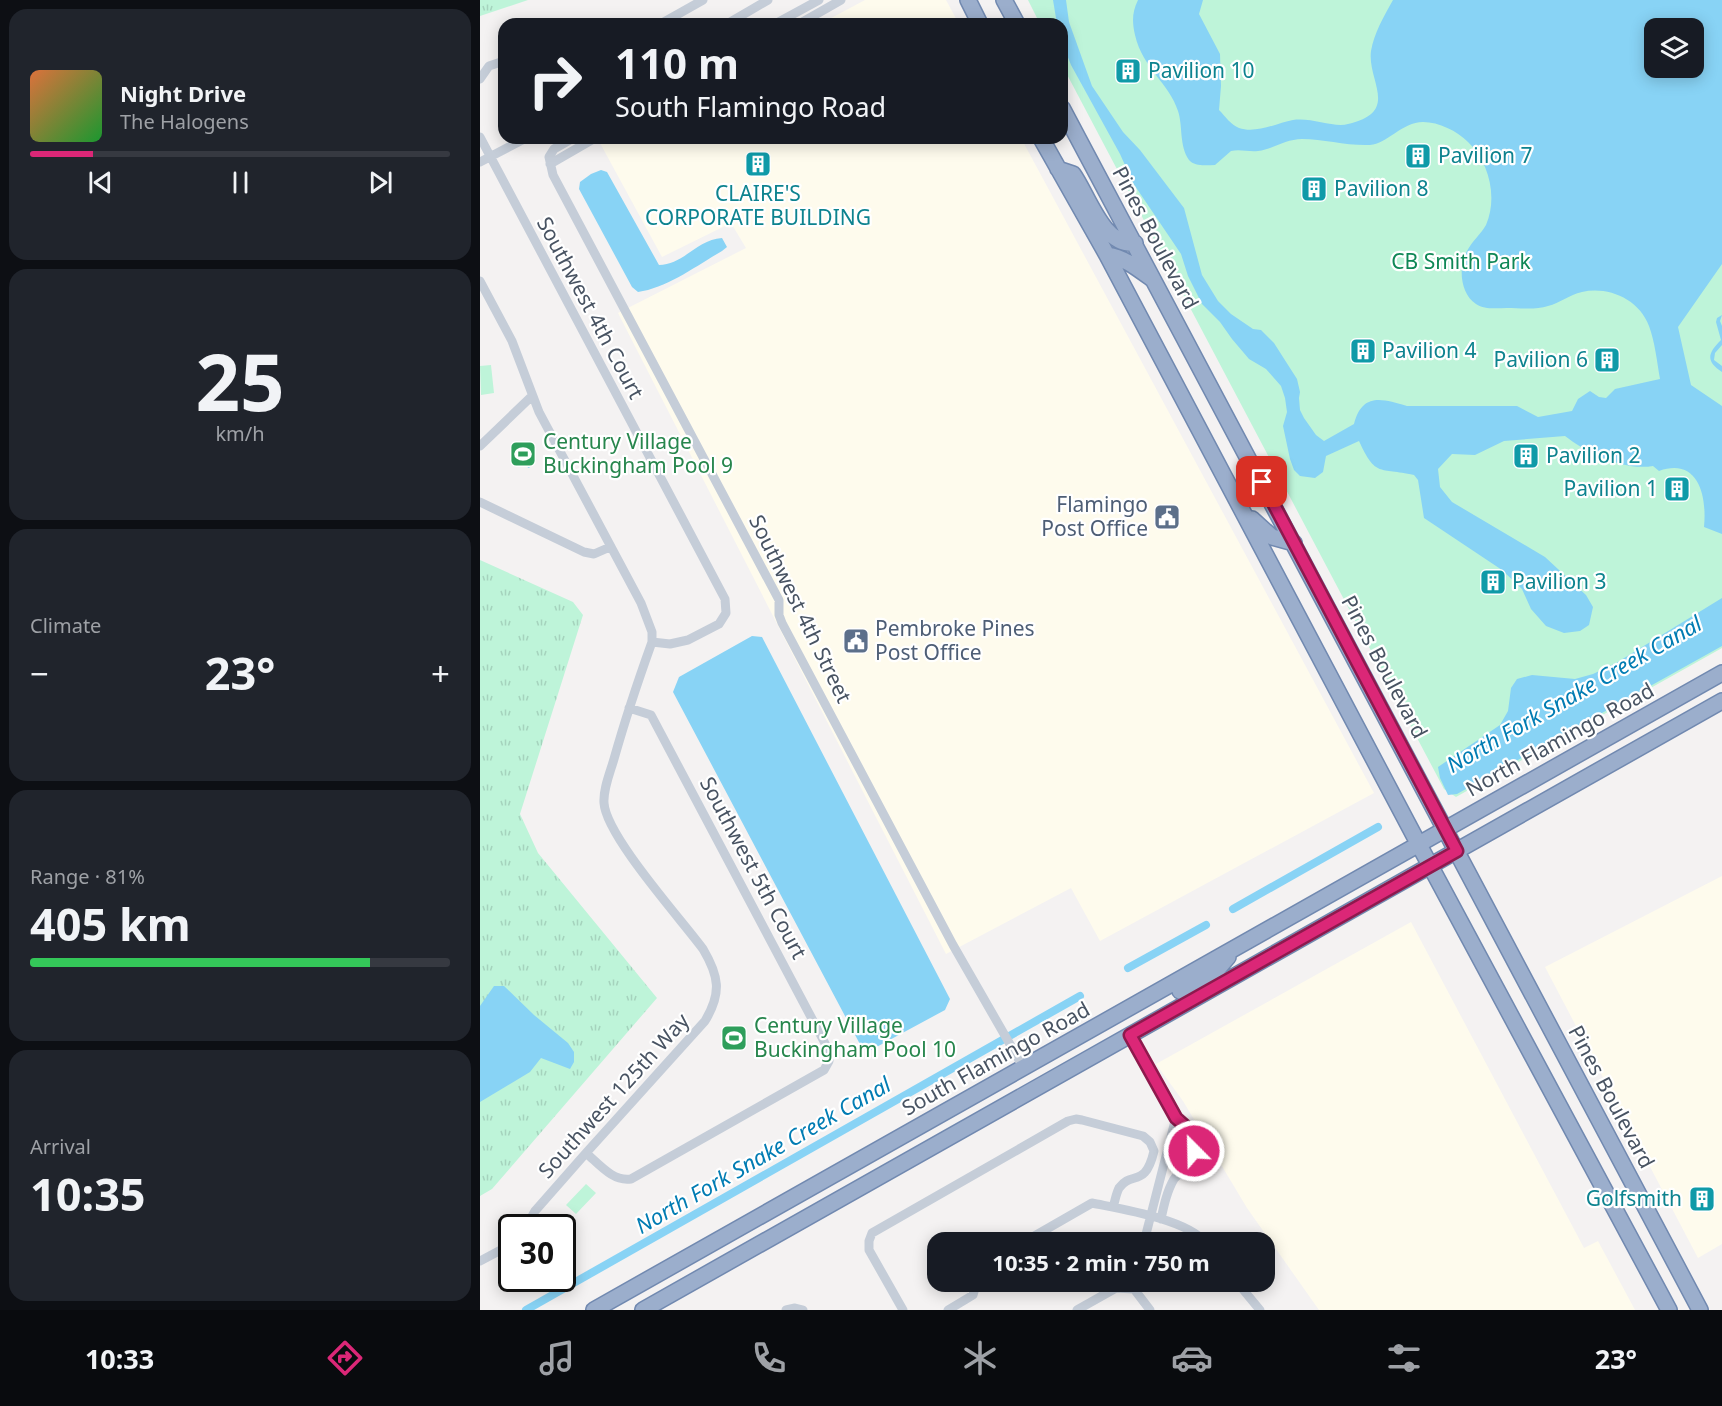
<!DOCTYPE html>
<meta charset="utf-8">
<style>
:root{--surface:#171b24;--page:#20242c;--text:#f1f3f6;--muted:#9ea1a6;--line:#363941;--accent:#db2777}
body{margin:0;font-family:"Noto Sans",sans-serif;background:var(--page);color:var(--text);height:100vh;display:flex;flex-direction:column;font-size:22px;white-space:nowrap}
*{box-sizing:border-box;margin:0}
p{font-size:20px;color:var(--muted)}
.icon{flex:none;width:33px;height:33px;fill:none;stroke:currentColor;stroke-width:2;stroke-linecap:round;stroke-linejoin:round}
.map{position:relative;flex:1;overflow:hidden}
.side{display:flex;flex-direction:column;gap:9px;padding:9px;background:#0d0f14;width:480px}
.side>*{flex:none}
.hud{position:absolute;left:18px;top:18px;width:570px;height:126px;border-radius:18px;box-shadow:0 3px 15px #0003;background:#171b24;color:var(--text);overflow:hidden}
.tools{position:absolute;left:1164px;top:18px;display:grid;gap:12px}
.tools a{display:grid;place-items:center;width:60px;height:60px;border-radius:12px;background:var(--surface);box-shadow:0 3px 15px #0003;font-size:30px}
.speed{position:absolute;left:18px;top:1214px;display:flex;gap:12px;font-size:30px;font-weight:700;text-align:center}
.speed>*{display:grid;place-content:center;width:78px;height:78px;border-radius:50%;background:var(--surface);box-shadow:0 3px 15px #0003;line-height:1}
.speed .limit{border:3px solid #111;border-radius:9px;background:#fff;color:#111}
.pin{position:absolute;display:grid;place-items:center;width:51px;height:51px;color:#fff;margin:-26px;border-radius:12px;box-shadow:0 3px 9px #0006}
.me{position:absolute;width:66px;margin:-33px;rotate:337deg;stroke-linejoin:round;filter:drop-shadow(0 0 4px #0008)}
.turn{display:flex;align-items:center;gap:21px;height:126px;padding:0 18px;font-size:27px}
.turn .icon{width:78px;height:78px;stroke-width:2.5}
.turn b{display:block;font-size:42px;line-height:51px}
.big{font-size:45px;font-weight:700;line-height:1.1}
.side .widget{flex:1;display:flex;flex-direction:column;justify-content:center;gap:9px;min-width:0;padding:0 21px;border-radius:18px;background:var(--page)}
.side .dial{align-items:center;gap:0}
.dial b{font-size:78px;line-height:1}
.song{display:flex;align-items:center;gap:18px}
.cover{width:72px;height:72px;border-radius:9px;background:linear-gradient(135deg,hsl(20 70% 55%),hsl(130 70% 35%))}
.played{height:6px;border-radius:3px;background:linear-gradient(90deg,var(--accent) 15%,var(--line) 15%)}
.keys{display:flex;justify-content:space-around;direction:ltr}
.heat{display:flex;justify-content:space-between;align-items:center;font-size:33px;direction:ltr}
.charge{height:9px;border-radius:4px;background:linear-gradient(90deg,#34c759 81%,var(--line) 0)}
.trip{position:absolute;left:447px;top:1232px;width:348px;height:60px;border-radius:18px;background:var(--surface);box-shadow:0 3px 15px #0003;font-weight:700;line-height:60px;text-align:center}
.tabs{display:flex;height:96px;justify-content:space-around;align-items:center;background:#090b0e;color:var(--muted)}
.tabs .icon{width:42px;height:42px}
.tabs .on{color:var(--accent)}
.tabs b{font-size:27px;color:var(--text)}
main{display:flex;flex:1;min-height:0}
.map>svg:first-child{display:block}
</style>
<main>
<section class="side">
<div class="widget">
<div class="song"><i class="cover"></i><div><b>Night Drive</b><p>The Halogens</p></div></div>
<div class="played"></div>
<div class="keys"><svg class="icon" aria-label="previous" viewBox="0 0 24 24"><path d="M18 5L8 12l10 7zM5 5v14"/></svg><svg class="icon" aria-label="pause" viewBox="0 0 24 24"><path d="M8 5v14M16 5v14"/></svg><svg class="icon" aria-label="next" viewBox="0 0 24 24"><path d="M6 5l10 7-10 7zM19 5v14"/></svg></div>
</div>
<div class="widget dial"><b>25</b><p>km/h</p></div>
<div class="widget"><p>Climate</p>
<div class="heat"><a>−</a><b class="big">23°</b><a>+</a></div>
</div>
<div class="widget"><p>Range · 81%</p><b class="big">405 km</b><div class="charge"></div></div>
<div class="widget"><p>Arrival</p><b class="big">10:35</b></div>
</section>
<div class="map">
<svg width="1242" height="1310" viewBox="0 0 1242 1310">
<defs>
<pattern id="grass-tufts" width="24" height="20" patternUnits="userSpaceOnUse" patternTransform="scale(1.5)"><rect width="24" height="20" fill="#bef4d9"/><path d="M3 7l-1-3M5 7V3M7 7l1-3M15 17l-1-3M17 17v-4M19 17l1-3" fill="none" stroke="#a5d3bd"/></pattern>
</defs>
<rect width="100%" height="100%" fill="#f4f2f2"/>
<path fill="#fefbed" d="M385,0h81l13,24h-139z
M129,138h412l353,655 -274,148 -29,-53 -125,66 -328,-641 128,-65 -15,-25 -69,34 -62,-114z
M1242,876v368l-24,14 -153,-291z
M931,922l173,326 14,-7 37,69h-316l-72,-102 -64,-107 -27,-37z"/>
<path fill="url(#grass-tufts)" d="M0,0h48l-48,16z
M0,560l93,42 10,13 -63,199 18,39 119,145 -165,191 -12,7z"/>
<path fill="#bef4d9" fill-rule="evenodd" d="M548,0h694v648l-266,149 -12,-8 -382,-724v-41h-22zM1174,28h40v40h-40z
M11,365l3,28 -13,2 -1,-29z
M106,1184l10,9 -20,21 -10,-9z"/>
<path fill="#88d3f5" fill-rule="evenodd" d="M573,0h13l3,22 23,64 31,46 17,18 44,58 18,67 16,26 13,13 22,15 8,1 13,13 23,36 3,13 -1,6 1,12 4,8 12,17 8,6 30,-17c8,-31 27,-26 53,-18h110l21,11 34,-6 6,-12 12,-8 9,6 7,1 9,-9 45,-10c-3,-17 -5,-37 -11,-53 -10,-27 -41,-40 -67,-34 -13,3 -22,11 -34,14 -12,4 -28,2 -41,2 -10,0 -22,2 -31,-4 -16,-10 -18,-38 -9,-53 5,-10 14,-17 19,-26 12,-28 3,-63 -18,-83 -11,-11 -29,-20 -45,-20 -21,0 -36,22 -53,23 -23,1 -46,-6 -68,-6 -16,0 -29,10 -44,12 -9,1 -18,-2 -27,0l-16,14c-9,0 -20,2 -26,-5 -10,-14 -6,-34 -11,-49 -9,-28 -35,-42 -43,-76 -3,-13 -3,-23 3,-35h65l-4,14 21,40 1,32 -2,24c6,6 12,15 20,18 17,6 38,-5 54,-8 18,-3 41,8 55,4 53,-12 19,-43 23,-73 3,-18 13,-35 22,-51h329v264l-44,63 13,58 31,21v128l-18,-7c3,-30 -5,-70 -45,-56l-6,-5c-29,5 -66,-13 -88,-30l-61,5 -29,14 -23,-1 -14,15 2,18 12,15 93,55 41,38 7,12 -4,18 -9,6 -16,2 -18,-7 -15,-17 -9,-20 -20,-19 -78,-52 -6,-38 -4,-5c-35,-8 -38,3 -55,-34l-33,15 -3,16 -8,6 -15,-2 -6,-6 -4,-11 -7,-33 4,-14 -2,-14 -4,-12 -15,-17 -17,-10 -17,-20 -12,-17 -18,-18 -14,-28 -7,-22 -48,-71 -13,-29 -49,-89 -9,-23v-18h-5zM1174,28h40v40h-40z
M121,170l6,2 52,93c24,0 39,-26 63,-27l5,9 -5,4c-26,15 -55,37 -84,41l-6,-5 -53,-98 1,-7 11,-8z
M1242,315l-2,6 2,5v19l-7,8 -1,7 8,6v6c-16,-11 -15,-18 -1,-32l-5,-18 1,-4z
M37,443l12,5 -1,4 7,9 -6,7 -11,-6 1,-5 -7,-8z
M1242,598v48l-265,148 -9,1 -8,-17 -2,-11 62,-42 8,-14 3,-23 6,-9 15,-4 43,4 18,-5 23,-11z
M272,636l10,1 188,362 -5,11 -74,40 -9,-2 -189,-356 6,-15z
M14,986h10l30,29 34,28 6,9v10l-4,7 -29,-11 -11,14 -50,30v-96z
M263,1030l4,7 -9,8 -3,-1 -11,2 -3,-6 9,-9 3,2z"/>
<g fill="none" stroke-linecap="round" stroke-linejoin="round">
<path stroke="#88d3f5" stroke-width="8" d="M753,909l145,-82
M648,968l78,-43
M46,1310l554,-314"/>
<defs>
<path id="trunk" d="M488,0l12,24
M524,0l13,24
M582,108l638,1202
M561,138l66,117 311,588 251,467
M578,169l15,5c15,21 30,73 62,69
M627,255c18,3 30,13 45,24
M772,519l20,18 22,6
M700,991l36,-20 12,-14
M114,1310l1128,-637
M163,1310l1079,-609"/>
</defs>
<use href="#trunk" stroke="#7189b0" stroke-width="18"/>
<path stroke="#c5cdd8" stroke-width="9" d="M176,24l8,-2 39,-22
M247,24l41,-24
M295,24l44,-24
M319,24l42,-24
M0,79l9,-13 15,-5
M0,137l245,462 1,14 -7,11 -31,16 -18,4 -18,-2
M93,138l-19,11 -5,8 4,18 226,425v15l3,8 171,322 70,122
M0,162l46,-24
M70,164l45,-26
M0,281l32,60 27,71 102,191 11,29v10c-14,39 -27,78 -38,117 -4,14 -11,30 -10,44 2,33 77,116 99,146 16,27 19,44 2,72l-119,132 -51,58 -9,16
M0,446l52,-50
M0,502l104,50 10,2 16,-7
M650,1035l46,82c12,12 26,35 13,50 -5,6 -11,6 -15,12 -7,12 -10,26 -13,40
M106,1153c13,11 27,29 45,26l193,-109 5,-9 -1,-12 -177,-334 -22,-7
M544,1242l68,-39c29,6 94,16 113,39
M664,1242l32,-125
M0,1261l32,-17
M756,1281l24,29
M654,1289l16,21
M306,1310l9,-2 8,2
M423,1310l-34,-60v-9l3,-8 196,-112 8,-2 6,1 61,16 7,6 4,9c-9,38 -22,19 -35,37 -3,6 -4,13 -6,19
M468,1310l25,-15 4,-14
M597,1310l39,-22 18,1 1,-8"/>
<use href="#trunk" stroke="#9baecc" stroke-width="15"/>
</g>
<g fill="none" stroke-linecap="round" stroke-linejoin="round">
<defs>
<path id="route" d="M714,1151l-9,-25 -9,-8 -46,-83 327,-184 -195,-369"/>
</defs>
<use href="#route" stroke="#8e194d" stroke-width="15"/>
<use href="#route" stroke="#db2777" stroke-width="10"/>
</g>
<defs>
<symbol id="building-square" viewBox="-11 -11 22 22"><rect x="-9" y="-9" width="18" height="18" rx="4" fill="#0f9aa8" stroke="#fff"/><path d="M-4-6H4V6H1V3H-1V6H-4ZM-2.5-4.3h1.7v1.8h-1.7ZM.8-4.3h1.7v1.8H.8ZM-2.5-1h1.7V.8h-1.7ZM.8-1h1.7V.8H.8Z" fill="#fff"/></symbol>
<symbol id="stadium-square" viewBox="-11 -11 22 22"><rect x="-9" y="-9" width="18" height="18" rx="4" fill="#2e9e5b" stroke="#fff"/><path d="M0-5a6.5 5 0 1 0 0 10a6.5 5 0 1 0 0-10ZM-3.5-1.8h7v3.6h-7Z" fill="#fff"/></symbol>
<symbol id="civic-square" viewBox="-11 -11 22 22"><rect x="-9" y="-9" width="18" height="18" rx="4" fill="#5c6f8a" stroke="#fff"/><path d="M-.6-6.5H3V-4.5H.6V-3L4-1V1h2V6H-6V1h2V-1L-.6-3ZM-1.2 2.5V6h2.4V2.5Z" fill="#fff"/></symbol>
</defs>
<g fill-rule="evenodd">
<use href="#building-square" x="633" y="56" width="30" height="30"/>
<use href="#building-square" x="923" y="141" width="30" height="30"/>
<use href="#building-square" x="263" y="149" width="30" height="30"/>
<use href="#building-square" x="819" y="174" width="30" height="30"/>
<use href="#building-square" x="868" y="336" width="30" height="30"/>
<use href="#building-square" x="1112" y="345" width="30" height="30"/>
<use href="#stadium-square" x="28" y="439" width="30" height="30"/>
<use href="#building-square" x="1031" y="441" width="30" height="30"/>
<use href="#building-square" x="1182" y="474" width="30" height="30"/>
<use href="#civic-square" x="672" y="502" width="30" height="30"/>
<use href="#building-square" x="998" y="567" width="30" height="30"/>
<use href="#civic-square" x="361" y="626" width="30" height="30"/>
<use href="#stadium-square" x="239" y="1023" width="30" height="30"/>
<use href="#building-square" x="1207" y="1184" width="30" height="30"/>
</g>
<g text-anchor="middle" stroke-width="4.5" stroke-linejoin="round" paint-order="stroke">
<g font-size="21" fill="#0d838f" stroke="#fff" text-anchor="start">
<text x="668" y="78">Pavilion 10</text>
<text x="958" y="163">Pavilion 7</text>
<text x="854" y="196">Pavilion 8</text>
<text x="278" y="201" text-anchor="middle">CLAIRE'S<tspan x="278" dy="24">CORPORATE BUILDING</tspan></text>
<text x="902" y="358">Pavilion 4</text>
<text x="1108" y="367" text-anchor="end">Pavilion 6</text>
<text x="1066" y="463">Pavilion 2</text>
<text x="1178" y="496" text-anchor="end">Pavilion 1</text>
<text x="1032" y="589">Pavilion 3</text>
<text x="1202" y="1206" text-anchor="end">Golfsmith</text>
</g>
<g font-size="21" fill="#485362" stroke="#fff">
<text transform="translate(675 238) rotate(62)" y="7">Pines Boulevard</text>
<text transform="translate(110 308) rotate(62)" y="7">Southwest 4th Court</text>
<text transform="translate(320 609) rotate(64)" y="7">Southwest 4th Street</text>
<text transform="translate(904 667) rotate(62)" y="7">Pines Boulevard</text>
<text transform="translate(1080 740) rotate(-29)" y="7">North Flamingo Road</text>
<text transform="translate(273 868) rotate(62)" y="7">Southwest 5th Court</text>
<text transform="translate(516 1059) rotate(-29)" y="7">South Flamingo Road</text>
<text transform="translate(134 1096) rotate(-48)" y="7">Southwest 125th Way</text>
<text transform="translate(1131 1097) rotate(62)" y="7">Pines Boulevard</text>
</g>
<g font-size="21" fill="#0f8756" stroke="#fff">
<text x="981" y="269">CB Smith Park</text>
</g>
<g font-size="21" fill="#27864d" stroke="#fff" text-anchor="start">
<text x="63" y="449">Century Village<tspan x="63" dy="24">Buckingham Pool 9</tspan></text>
<text x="274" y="1033">Century Village<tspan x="274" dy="24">Buckingham Pool 10</tspan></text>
</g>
<g font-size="21" fill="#4e5e75" stroke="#fff" text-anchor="end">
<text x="668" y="512">Flamingo<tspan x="668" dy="24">Post Office</tspan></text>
<text x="395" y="636" text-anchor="start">Pembroke Pines<tspan x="395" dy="24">Post Office</tspan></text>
</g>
<g font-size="22" font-style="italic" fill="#017cb3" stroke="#fff">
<text transform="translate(1094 694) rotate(-30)" y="8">North Fork Snake Creek Canal</text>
<text transform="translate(283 1155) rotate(-30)" y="8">North Fork Snake Creek Canal</text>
</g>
</g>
</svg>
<div class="tools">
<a><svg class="icon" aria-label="layers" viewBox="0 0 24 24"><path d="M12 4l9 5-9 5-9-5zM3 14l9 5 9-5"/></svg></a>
</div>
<div class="speed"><div class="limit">30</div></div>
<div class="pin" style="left:782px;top:482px;background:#d93025"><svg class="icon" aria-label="arrive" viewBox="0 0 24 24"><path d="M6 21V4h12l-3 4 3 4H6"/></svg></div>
<svg class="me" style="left:714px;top:1151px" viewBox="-20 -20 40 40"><circle r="17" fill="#db2777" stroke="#fff" stroke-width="3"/><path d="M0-11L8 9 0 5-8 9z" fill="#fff"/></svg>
<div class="trip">10:35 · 2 min · 750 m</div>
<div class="hud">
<div class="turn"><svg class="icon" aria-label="right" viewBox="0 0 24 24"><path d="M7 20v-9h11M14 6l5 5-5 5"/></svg><div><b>110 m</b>South Flamingo Road</div></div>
</div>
</div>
</main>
<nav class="tabs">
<b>10:33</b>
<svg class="icon on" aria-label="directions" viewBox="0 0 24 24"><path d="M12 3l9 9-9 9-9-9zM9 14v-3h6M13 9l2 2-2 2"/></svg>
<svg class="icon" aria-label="music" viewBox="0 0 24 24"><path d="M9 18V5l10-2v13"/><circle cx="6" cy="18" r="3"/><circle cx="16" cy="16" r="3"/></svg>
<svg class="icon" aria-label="phone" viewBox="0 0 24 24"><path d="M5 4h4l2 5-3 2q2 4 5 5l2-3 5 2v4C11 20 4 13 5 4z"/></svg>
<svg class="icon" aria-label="climate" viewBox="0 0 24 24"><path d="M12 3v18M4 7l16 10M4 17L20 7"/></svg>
<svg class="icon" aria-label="car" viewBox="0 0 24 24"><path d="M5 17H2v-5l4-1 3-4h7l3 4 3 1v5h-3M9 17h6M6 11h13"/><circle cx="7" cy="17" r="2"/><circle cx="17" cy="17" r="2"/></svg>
<svg class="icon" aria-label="filters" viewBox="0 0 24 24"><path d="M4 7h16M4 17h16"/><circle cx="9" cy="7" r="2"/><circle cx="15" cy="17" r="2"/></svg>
<b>23°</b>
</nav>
